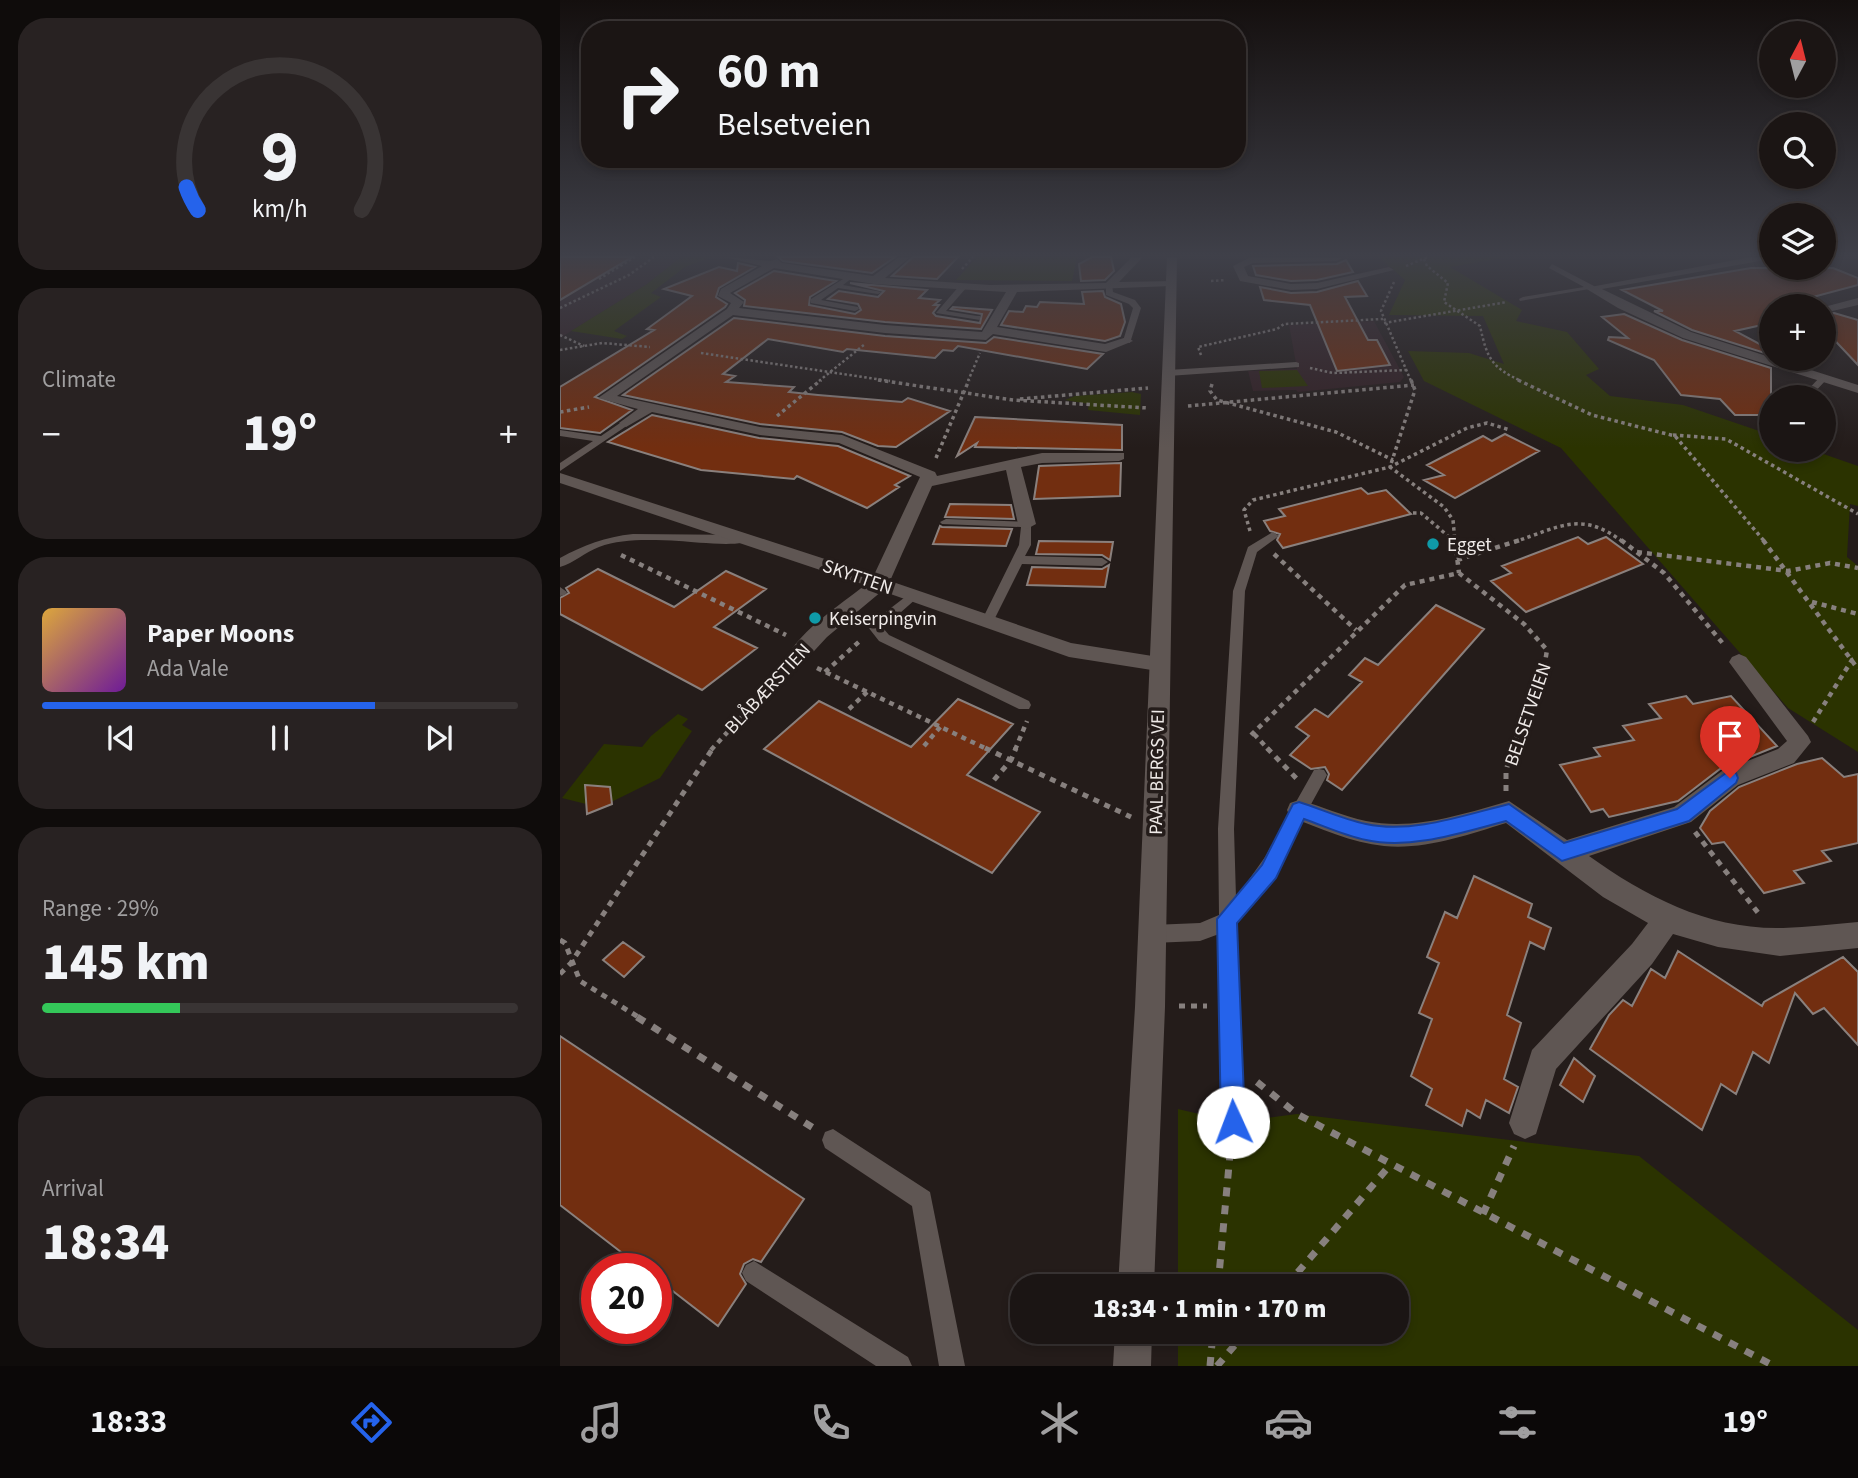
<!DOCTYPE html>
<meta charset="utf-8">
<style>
:root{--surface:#1b1514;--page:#282222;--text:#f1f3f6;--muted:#a09fa0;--line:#393434;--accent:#2563eb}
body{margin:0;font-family:"Source Sans 3",sans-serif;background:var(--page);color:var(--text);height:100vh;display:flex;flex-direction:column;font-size:26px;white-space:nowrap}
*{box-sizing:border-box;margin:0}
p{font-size:23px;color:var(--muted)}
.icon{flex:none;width:38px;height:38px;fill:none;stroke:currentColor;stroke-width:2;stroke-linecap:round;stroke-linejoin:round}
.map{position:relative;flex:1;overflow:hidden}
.drawer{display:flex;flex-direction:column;gap:18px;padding:18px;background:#0f0c0b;width:560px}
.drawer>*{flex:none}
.guide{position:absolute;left:21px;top:21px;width:665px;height:147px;border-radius:28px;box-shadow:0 4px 10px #0003,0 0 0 2px var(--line);background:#1b1514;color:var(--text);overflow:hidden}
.needle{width:46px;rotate:7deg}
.tools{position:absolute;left:1199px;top:21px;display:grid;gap:14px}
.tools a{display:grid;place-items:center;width:77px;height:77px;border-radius:50%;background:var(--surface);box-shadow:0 4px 10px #0003,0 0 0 2px var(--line);font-size:35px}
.speed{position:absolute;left:21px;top:1253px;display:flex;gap:14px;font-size:35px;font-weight:700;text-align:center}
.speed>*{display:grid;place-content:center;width:91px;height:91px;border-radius:50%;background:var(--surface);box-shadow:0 4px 10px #0003,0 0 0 2px var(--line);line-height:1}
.speed .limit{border:10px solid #d22;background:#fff;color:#111}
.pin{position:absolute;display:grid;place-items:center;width:60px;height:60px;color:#fff;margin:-72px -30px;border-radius:50% 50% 50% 0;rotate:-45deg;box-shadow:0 0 7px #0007}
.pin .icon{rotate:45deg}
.me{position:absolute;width:77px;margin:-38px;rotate:358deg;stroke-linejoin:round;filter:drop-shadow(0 0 5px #0008)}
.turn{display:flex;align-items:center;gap:24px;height:147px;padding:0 21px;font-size:32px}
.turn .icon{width:91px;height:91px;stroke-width:2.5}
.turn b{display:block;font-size:49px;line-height:60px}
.big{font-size:52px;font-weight:800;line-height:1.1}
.drawer .tile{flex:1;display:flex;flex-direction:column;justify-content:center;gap:10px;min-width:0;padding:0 24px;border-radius:28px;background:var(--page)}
.drawer .dial{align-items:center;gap:0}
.dial svg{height:182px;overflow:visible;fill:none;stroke:var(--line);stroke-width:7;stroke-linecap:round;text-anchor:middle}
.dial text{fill:var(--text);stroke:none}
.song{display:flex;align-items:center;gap:21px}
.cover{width:84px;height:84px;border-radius:10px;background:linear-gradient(135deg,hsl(40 70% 55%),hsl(280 70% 35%))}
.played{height:7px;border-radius:4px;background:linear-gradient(90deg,var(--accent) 70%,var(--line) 70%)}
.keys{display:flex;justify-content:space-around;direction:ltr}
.heat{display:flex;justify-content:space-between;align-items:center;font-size:38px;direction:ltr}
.charge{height:10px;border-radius:5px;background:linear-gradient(90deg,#34c759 29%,var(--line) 0)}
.trip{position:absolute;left:450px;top:1274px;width:399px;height:70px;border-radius:28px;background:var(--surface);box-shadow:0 4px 10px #0003,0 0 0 2px var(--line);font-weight:800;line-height:70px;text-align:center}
.tab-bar{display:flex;height:112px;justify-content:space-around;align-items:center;background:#0b0808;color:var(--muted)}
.tab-bar .icon{width:49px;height:49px}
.tab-bar .selected{color:var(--accent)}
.tab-bar b{font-size:32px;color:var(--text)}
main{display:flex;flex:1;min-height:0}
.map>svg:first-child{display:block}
</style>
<main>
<section class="drawer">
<div class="tile dial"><svg viewBox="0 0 100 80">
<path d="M14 69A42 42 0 1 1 86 69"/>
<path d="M14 69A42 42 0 0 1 9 59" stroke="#2563eb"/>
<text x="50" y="56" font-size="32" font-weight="700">9</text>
<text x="50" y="72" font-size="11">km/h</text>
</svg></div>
<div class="tile"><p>Climate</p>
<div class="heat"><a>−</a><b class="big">19°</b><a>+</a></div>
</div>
<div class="tile">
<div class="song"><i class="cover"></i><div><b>Paper Moons</b><p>Ada Vale</p></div></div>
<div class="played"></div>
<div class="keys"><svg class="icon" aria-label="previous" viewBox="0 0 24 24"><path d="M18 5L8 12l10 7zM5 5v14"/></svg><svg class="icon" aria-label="pause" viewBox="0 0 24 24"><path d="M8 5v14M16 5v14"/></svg><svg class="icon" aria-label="next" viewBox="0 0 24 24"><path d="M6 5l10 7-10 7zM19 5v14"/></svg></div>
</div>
<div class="tile"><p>Range · 29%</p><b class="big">145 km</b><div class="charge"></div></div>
<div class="tile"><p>Arrival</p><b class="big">18:34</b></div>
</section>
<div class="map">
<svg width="1298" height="1366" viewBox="0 0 1298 1366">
<rect width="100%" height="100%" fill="#241c1a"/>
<path fill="#321f23" d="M0,257h121l-34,27 -87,54z
M814,321l30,56 -4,5 -102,10 -2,-2 -43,1 -5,-20 49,-2 -8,-44z"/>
<path fill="#2b3300" d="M121,257h30l-26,10 -34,26 10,4 -47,34 13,5 -5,3 -51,-8 76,-47z
M417,257h100l-5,24 -116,-1z
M819,257h129l-58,10 72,43 -6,11 51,11 32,37 -13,6 24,21 73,9 88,30v15h41l46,16v40l-8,-2 -3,53 11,9v186l-70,-44 -227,-260 -137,-67 -16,-30 61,2 35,11 -21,-48 -94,-1 16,-35z
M737,370l11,16 -46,2 -3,-17z
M572,392l9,2 -1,21 -52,-5 1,-6 -24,-4 10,-4z
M118,714l10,5 -6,6 10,6 -32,47 -73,36 -1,-10 -24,-6 42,-54 38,3 9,-11z
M618,1109l55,13 64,-8 342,42 219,174v36h-680v-34h218v-46h-218z"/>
<path fill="#722e10" stroke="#8a807d" stroke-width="2" d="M0,257h72l-72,43z
M218,257h117l-23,16 -89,-12z
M353,257h45l-21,22 -45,-3z
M532,257h19l3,14 -9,9 -24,1 -2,-17z
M786,260l7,12 -36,8 -26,1 -35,-6 -3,-9 84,-2z
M178,263l17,4 -36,21 -3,9 11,7 -2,3 -130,90 37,13 -32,23 -40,-5v-41l94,-57 -7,-1 45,-33 -28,-7 55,-22 18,4z
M1191,268h82l25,10v7l-64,17 15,4h-38v17l-36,8 36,19v5l-79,-25 -38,-19h9l-41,-21z
M214,271l62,10 -26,16 -1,8 46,9 6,-4 -3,-6 -30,-5 11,-8 39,6 6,-6 -34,-8 77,7 -8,8 21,2 -6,5h5l-6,8 3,3 44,7 2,-9 -31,-5 2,-2 39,3 -11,19 -96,-7 -141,-16 1,-6 -10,-7z
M798,281l9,15 -22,1 23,43h9l13,25 -53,6 -27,-66 -46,-5 -4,-13 31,6 26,-1z
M543,291l2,6 16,7 4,18 -5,14 -15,5 -104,-16 8,-14 14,1 3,-6 11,1 3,-5 44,2 -2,-12z
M1274,313l24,7v45l-34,-36v-14z
M1064,314l58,26 89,28v47h-36l-15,-16 -39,-4 -27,-35 -46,-20 1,-3 19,1 -26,-21z
M174,318l151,18 101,7 8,-6 109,17 -16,15 -129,-23 -5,5 -10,-1 -8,8 -88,-9 -4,3 -75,-13 -45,35 12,2 -9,6 68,5 -5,5 29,3 84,7 6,-4 42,13 -54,36 -18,-1 -36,-14 -82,-8 -137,-29z
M92,415l107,23 79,8 72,30 -15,9 4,2 -32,21 -70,-32 -3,3 -93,-9 -93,-28z
M415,417l147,8v25l-147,-3 2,-4 -20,13z
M945,434l34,17 -84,47 -31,-18 20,-5 -17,-10 56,-29 9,5z
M561,463l-1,33 -86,3 5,-33z
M801,488l7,6 18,-4 25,24 -128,34 -6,-8 3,-6 -10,-3 -6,-10 21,-5 -6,-7z
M390,504l61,1 3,14 -69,-2z
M380,526l2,1 70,2 -6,17 -73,-2z
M1018,537l10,7 18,-7 37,27 -117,48 -35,-31 20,-8 -9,-7z
M479,541l74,1 -3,18 -8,-5 -66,-1z
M549,565l-4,22 -78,-2 5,-18 70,2z
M38,569l76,38 52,-36 40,18 -52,38 43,21 -55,42 -142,-76v-16l9,-5 -3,-5z
M876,605l48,24 -142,161 -15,-10 2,-6 -4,-7 -14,2 -21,-14 19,-19 -13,-9 19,-18 13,8 34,-35 -13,-7 16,-17 13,7z
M1126,696l7,8 38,-8 46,50 -57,23 -42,32 -69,16 -6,-8 -12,3 -31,-47 40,-9 -6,-8 40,-8 -11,-14 38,-8 -12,-14z
M398,699l55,25 -46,51 73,37 -48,61 -228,-124 55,-48 92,46z
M1262,758l22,19 14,-3v69l-36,8 9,10 -37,10 10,12 -40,10 -40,-51 -12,2 -12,-16 10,-17 29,-24 58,-23z
M25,785l25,2 2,17 -25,10z
M914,876l58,28 -4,13 23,11 -7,21 -14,-7 -23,73 14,8 -17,56 14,8 -9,26 -23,-13 -6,18 -13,-8 -5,16 -36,-21 6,-16 -21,-13 21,-57 -13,-6 20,-50 -12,-6 18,-45 12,6z
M63,942l21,15 -20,20 -21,-17z
M1118,951l84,55 2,-4 79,-45 15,15v73l-34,-37 -11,6 -18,-21 -26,70 -16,-11 -17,42 -15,-10 -19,46 -112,-81 19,-34 14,-15 9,6 19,-37 14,9z
M0,1036l244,163 -43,63 -8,-3 -9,5 -4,10 6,10 -28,42 -62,-48v-9h-13l-83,-64z
M1014,1058l21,18 -12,26 -23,-17z"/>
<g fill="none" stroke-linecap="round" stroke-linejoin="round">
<path stroke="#87807e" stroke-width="2.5" stroke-dasharray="2.5 2.5" stroke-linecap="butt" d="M864,259l3,7 21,17 -4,19 36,24c7,32 11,41 41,55
M846,266l22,-9
M402,269l11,-12
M39,279l36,-22
M651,281l15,-1
M834,282l-13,29 30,70
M0,308l69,-33 25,-18
M824,323l123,-21
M0,335l24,11
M0,350l42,-7 48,4
M141,353l189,28
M641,355l-3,-8 79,-18 7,-5 99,-5
M750,368l23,5 74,-3
M259,381l46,-37
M408,381l12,-28"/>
<path stroke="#87807e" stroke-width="3.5" stroke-dasharray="3.5 3.5" stroke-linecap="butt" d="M318,380l135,20 135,8
M851,380l4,10 -25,77 54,40 9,13 2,22
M958,380l74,35 83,21 90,106
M652,384l-2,7 7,9 119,32 57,28
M460,399l128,-11
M628,406l226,-21
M0,412l29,-5
M217,416l44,-36
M1113,435l53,4 132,75
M376,458l33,-78
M853,513h8l33,28
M690,531l-6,-21 9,-10 137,-33 77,-39 20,-5 23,7
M954,542c46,-15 67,-32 109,0"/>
<path stroke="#87807e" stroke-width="4.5" stroke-dasharray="5 5" stroke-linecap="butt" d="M895,540l4,33
M1061,540l43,33 61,73
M1203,540l95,129
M1077,552l151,19 42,-8 28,5
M714,554l82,76
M61,555l165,80
M897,560l63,-20
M1252,602l46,12
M257,668l172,82
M265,672l36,-32
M289,709l18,-17
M1253,722l39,-62 6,-3
M694,734l15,16
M691,735l154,-150 54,-12 65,51 23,26 -5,30 -31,70
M364,746l17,-20
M151,750l73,-79
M455,750l12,-29"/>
<path stroke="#87807e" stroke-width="5" stroke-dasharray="6 6" stroke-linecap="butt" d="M425,748l146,69
M707,748l30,31
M434,780l17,-20 5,-12
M946,791v-20l6,-23
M1135,832l64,82
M0,940l5,3 15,38 60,37
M0,974l11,-11 142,-215
M619,1006h28"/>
<path stroke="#87807e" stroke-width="7" stroke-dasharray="9 9" stroke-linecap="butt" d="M77,1017l178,112
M697,1082l40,32 477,252
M923,1214l31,-68
M658,1286l13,-143
M726,1286l105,-122
M650,1366l3,-34
M657,1366l29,-34"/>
<path fill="#5f5653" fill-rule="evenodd" d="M992,264l42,22 1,2 -75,13 -1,-2 4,-2 61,-10 -35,-19z
M288,276l4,2 -9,7 39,7 -4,2 -40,-6 -17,12 37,7 1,2 -4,2 -44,-8v-4z
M546,284h6l1,8 22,8 6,8 -11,35 -7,-2 10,-33 -4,-4 -23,-9z
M400,285l7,2 -21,24 31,5h3v4l-44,-7z
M736,362l3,1v4l-131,9 -4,-3 4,-3z
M1260,377l7,2 -17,18h-9z
M63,421l8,2 -71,48v-8l33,-22 -33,-5v-6l41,6z
M386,519l85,3v23l-6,11 77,2 6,4 -6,4 -80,-2 -29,58 -6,5 -6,-5 38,-77 2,-18 -79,-3 -2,-2z
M713,532l6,4 -22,16 -12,39 -11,238 2,69 29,-41 49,-87 5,-1 5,1 3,5 -64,117 -26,30 7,200 -3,8 -8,3 -8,-3 -3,-8 -3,-188 -19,7 -48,2 -6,-3 -3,-6 3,-6 6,-3 48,-2 19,-8 -1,-86 15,-238 15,-44z
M73,534l115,1 6,4c-12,9 -58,3 -75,2 -26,-1 -56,-3 -80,6 -14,5 -25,16 -39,20v-9c24,-13 45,-21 73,-24z
M0,587l7,5 -2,3 -5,1z
M353,591l6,4 -2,3 -34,30 6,7 140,66 2,4 -2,4h-10l-140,-68 -11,-14 2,-3z
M273,1129l97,63 35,174h-26l-27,-160 -87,-58 -3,-8 3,-8z
M194,1261l154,96 4,9h-36l-130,-85 -4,-8 4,-8z"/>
<path fill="#5f5653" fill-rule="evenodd" d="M165,257l46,4 6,-2 5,4 91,13 26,-19h11l-25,21 105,7 116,-2 26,-26h11l-24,25 56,-1v4l-4,1 -154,6 -20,35 108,17 22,-7 6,4 -27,11 -113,-18 -7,6 -101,-7 -152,-18 -116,81 143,31 82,8 93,37 2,4 105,-23h82v6l-5,2 -77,2 -21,4 15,57 -9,5 -9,-5 -12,-54 -74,16 -42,95 181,62 94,15 3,5 -3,5 -7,3 -89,-14 -187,-66 -55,46 -24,26h-14l-3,-5c17,-30 53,-52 79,-73l-305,-102v-10l314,102 46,-98 -81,-34 -79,-8 -108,-23 -26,15 -7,-4 19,-14 -40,-11 129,-89 4,-6 -13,-7 3,-7 41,-23zM214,268l100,16 132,8 -24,40 -97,-7 -146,-17 5,-6 -14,-9z
M691,257l91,1 -5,3 -84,2 -9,4 4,9 43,8 26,-1 72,-16 5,3 -77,19 -26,1 -51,-9 -7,-15z
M1191,257h20v2l-169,30 89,43 167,53v8l-175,-55 -65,-30 -33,-20z
M1298,298v7l-34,8v-6z
M1179,654l7,3 62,79 3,6 -17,21 -56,22 -47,37 -102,34c57,41 121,74 194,72 25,-1 50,-4 75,-6v26l-78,8 -62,-9 -45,-13 -21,30 -96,105 -20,65 -11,5 -11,-5 -5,-11 23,-73 100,-106 16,-21 -45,-26 -97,-74c-39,12 -81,27 -122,23 -32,-3 -64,-18 -94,-29l-3,-7 3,-7 9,-3c22,6 44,16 67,21 48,10 97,-7 143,-20l58,39 107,-33 48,-36 56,-22 9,-8 -58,-79 3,-5z"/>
<path fill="#5f5653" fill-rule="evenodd" d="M607,257h10l-12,750 -11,279h-36l17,-279z
M555,1332h37l-1,34h-38z"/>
</g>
<linearGradient id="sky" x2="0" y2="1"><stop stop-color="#140f0e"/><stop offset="0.57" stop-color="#3f4049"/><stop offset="1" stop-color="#3f4049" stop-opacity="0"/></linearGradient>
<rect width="1298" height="448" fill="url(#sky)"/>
<path fill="#2563eb" stroke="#184099" stroke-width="2" d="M1170,770l6,3 2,5 -2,5 -47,38 -127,40 -56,-40c-43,11 -94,29 -140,19 -21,-4 -42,-14 -62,-21l-28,59 -39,45 8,199 -3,8 -9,4 -8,-4 -4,-8 -4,-203 45,-54 31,-61 6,-2c22,7 44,17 67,22 46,10 98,-9 143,-20l55,39 113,-34z"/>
<g fill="#0f9aa8" stroke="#241c1a" stroke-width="2.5">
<circle cx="873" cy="544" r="7"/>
<circle cx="255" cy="618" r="7"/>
</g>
<g text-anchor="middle" stroke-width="7" stroke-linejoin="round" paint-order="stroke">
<g font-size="19" fill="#efeae8" stroke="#241c1a" text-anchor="start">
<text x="887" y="551">Egget</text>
<text x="269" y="625">Keiserpingvin</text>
</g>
<g font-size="19" fill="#efeae8" stroke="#241c1a">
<text transform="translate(298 576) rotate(19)" y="7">SKYTTEN</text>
<text transform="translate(207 688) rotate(-47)" y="7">BLÅBÆRSTIEN</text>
<text transform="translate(967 714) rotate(-71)" y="7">BELSETVEIEN</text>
<text transform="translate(596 772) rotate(-89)" y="7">PAAL BERGS VEI</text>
</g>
</g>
</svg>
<div class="tools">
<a><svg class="needle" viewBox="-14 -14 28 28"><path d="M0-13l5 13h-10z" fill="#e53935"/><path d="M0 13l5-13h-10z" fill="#a09fa0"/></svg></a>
<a><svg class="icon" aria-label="search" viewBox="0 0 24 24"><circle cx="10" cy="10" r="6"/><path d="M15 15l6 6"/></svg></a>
<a><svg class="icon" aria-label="layers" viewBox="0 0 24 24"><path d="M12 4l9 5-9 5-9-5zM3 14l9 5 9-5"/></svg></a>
<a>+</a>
<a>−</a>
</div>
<div class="speed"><div class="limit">20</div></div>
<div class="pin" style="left:1170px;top:778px;background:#d93025"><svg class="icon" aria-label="arrive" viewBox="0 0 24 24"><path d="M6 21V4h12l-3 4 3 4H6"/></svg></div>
<svg class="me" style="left:673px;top:1122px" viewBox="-20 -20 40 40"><circle r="19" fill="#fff"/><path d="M0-13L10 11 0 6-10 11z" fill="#2563eb"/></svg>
<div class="trip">18:34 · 1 min · 170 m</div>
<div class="guide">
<div class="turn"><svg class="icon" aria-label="right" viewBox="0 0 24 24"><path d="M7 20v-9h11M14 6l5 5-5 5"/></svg><div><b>60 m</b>Belsetveien</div></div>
</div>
</div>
</main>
<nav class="tab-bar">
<b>18:33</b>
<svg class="icon selected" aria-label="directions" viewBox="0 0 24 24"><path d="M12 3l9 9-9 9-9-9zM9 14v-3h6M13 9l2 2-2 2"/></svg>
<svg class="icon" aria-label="music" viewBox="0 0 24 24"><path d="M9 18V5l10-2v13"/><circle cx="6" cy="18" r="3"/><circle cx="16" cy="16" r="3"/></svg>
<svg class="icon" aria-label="phone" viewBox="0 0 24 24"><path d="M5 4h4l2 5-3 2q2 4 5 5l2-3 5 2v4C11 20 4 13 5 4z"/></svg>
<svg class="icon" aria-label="climate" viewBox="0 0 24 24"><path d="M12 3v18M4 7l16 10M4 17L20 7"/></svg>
<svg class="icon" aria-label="car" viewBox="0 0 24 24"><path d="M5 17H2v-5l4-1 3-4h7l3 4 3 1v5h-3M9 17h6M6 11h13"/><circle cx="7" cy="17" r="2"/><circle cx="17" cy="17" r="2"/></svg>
<svg class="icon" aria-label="filters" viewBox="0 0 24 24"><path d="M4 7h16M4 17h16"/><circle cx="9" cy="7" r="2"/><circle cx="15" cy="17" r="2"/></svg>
<b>19°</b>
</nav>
